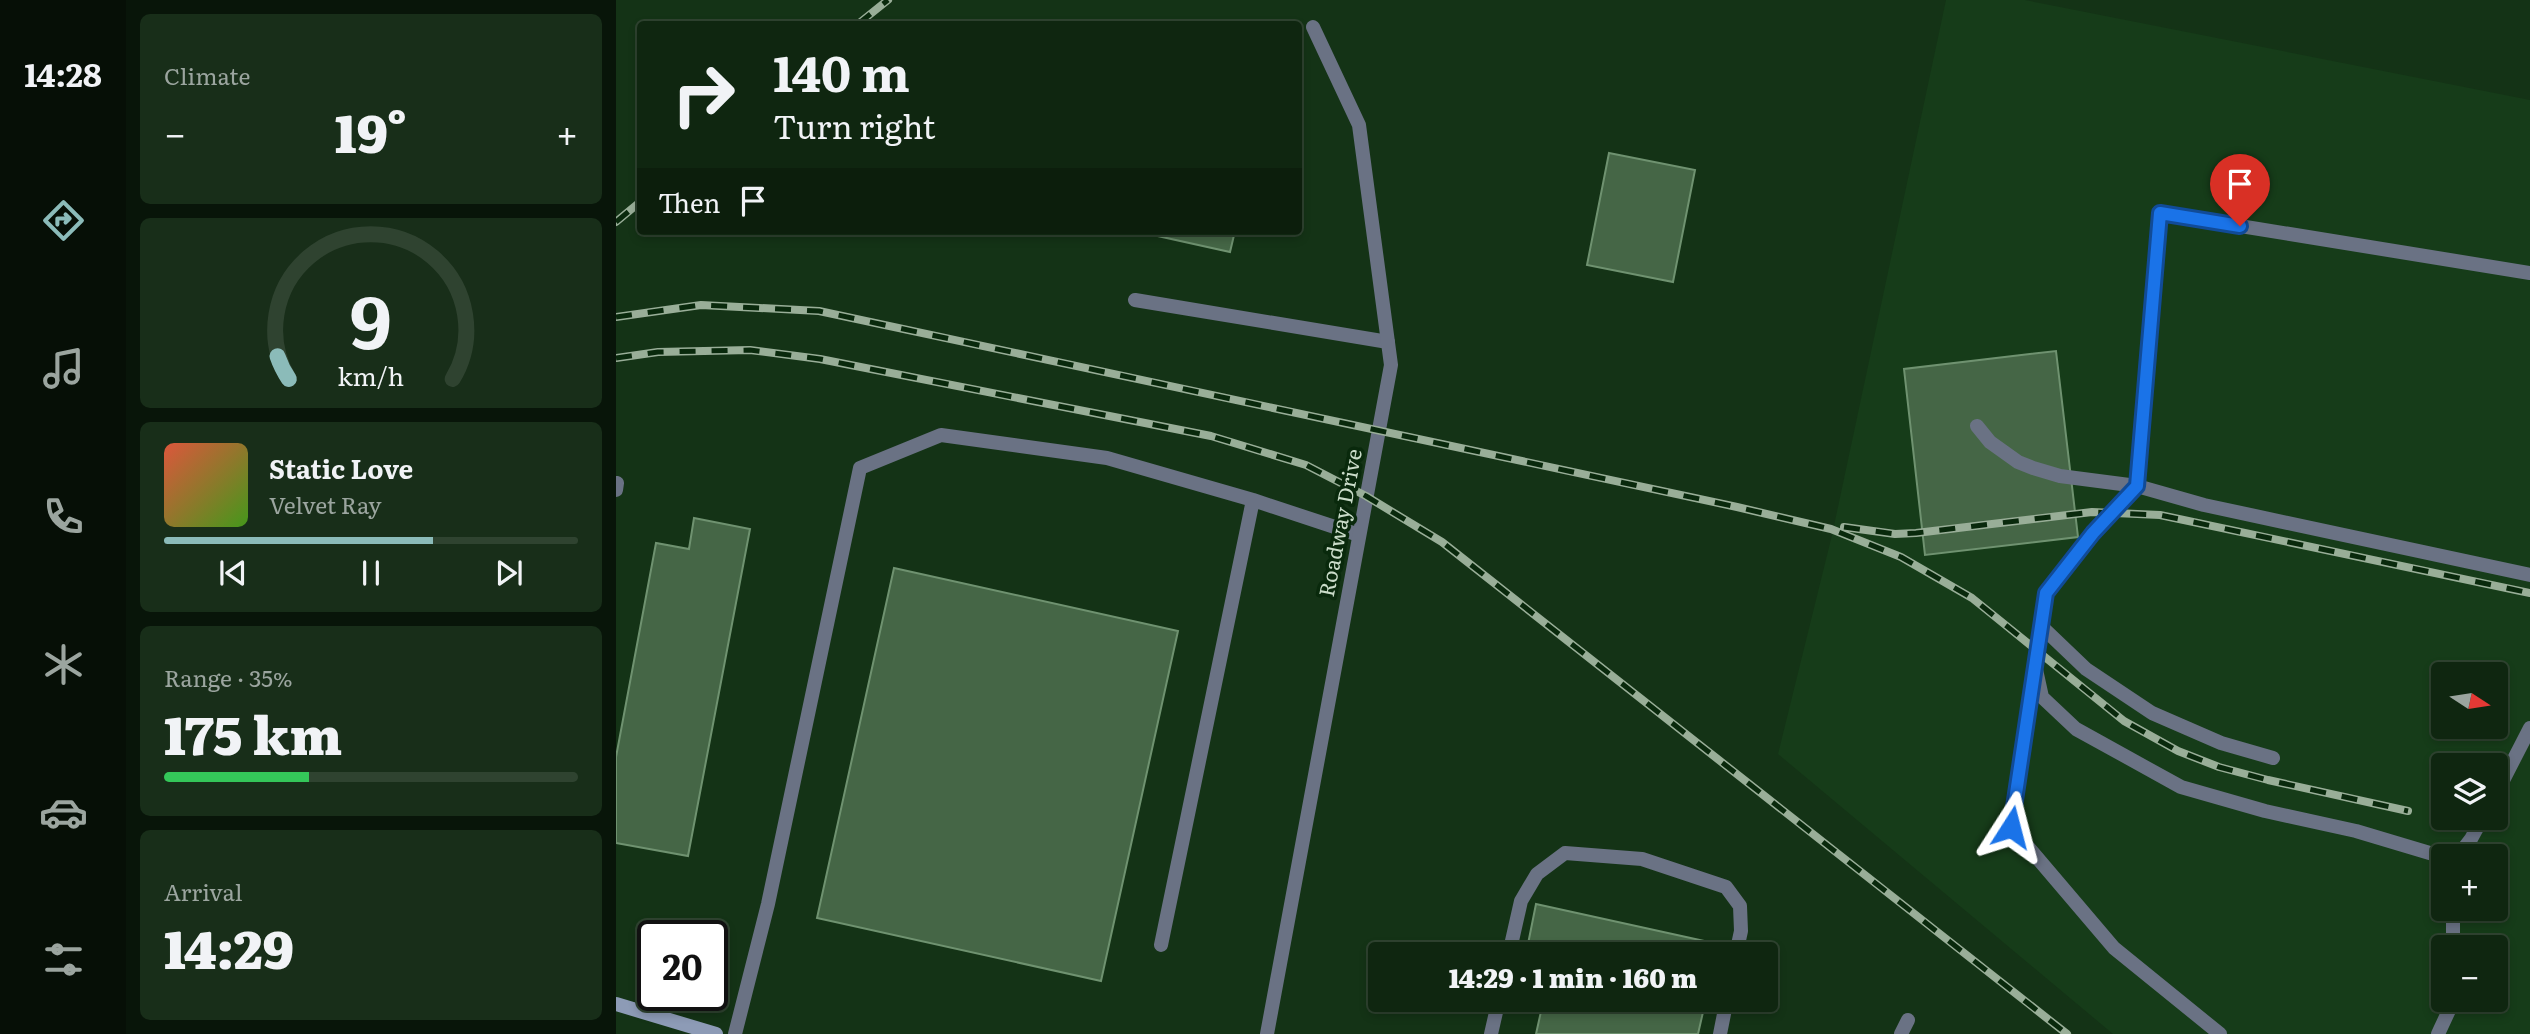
<!DOCTYPE html>
<meta charset="utf-8">
<style>
:root{--surface:#0f2610;--page:#182e19;--text:#f1f3f6;--muted:#9ba59f;--line:#2f4330;--accent:#8bbbb9}
body{margin:0;font-family:Literata,serif;background:var(--page);color:var(--text);height:100vh;display:flex;flex-direction:column;font-size:26px;white-space:nowrap}
*{box-sizing:border-box;margin:0}
p{font-size:23px;color:var(--muted)}
.icon{flex:none;width:38px;height:38px;fill:none;stroke:currentColor;stroke-width:2;stroke-linecap:round;stroke-linejoin:round}
.map{position:relative;flex:1;overflow:hidden}
.details{display:flex;flex-direction:column;gap:14px;padding:14px;background:#081509;width:490px}
.details>*{flex:none}
.guide{position:absolute;left:21px;top:21px;width:665px;height:214px;border-radius:7px;box-shadow:0 4px 10px #0003,0 0 0 2px var(--line);background:#0f2610;color:var(--text);overflow:hidden}
.needle{width:46px;rotate:102deg}
.tools{position:absolute;left:1815px;top:662px;display:grid;gap:14px}
.tools a{display:grid;place-items:center;width:77px;height:77px;border-radius:7px;background:var(--surface);box-shadow:0 4px 10px #0003,0 0 0 2px var(--line);font-size:35px}
.speed{position:absolute;left:21px;top:920px;display:flex;gap:14px;font-size:35px;font-weight:700;text-align:center}
.speed>*{display:grid;place-content:center;width:91px;height:91px;border-radius:50%;background:var(--surface);box-shadow:0 4px 10px #0003,0 0 0 2px var(--line);line-height:1}
.speed .limit{border:4px solid #111;border-radius:10px;background:#fff;color:#111}
.pin{position:absolute;display:grid;place-items:center;width:60px;height:60px;color:#fff;margin:-72px -30px;border-radius:50% 50% 50% 0;rotate:-45deg;box-shadow:0 0 7px #0007}
.pin .icon{rotate:45deg}
.me{position:absolute;width:77px;margin:-38px;rotate:9deg;stroke-linejoin:round;filter:drop-shadow(0 0 5px #0008)}
.turn{display:flex;align-items:center;gap:24px;height:147px;padding:0 21px;font-size:32px}
.turn .icon{width:91px;height:91px;stroke-width:2.5}
.turn b{display:block;font-size:49px;line-height:60px}
.then{display:flex;align-items:center;height:66px;padding:0 21px;background:#0003;gap:14px;font-size:26px}
.big{font-size:52px;font-weight:800;line-height:1.1}
.details .card{flex:1;display:flex;flex-direction:column;justify-content:center;gap:10px;min-width:0;padding:0 24px;border-radius:10px;background:var(--page)}
.details .dial{align-items:center;gap:0}
.dial svg{height:182px;overflow:visible;fill:none;stroke:var(--line);stroke-width:7;stroke-linecap:round;text-anchor:middle}
.dial text{fill:var(--text);stroke:none}
.song{display:flex;align-items:center;gap:21px}
.cover{width:84px;height:84px;border-radius:10px;background:linear-gradient(135deg,hsl(10 70% 55%),hsl(100 70% 35%))}
.played{height:7px;border-radius:4px;background:linear-gradient(90deg,var(--accent) 65%,var(--line) 65%)}
.keys{display:flex;justify-content:space-around;direction:ltr}
.heat{display:flex;justify-content:space-between;align-items:center;font-size:38px;direction:ltr}
.charge{height:10px;border-radius:5px;background:linear-gradient(90deg,#34c759 35%,var(--line) 0)}
.trip{position:absolute;left:752px;top:942px;width:410px;height:70px;border-radius:7px;background:var(--surface);box-shadow:0 4px 10px #0003,0 0 0 2px var(--line);font-weight:800;line-height:70px;text-align:center}
main{display:flex;flex:1;min-height:0}
.tab-bar{display:flex;flex-direction:column;width:126px;justify-content:space-around;align-items:center;background:#060f06;color:var(--muted)}
.tab-bar .icon{width:49px;height:49px}
.tab-bar .active{color:var(--accent)}
.tab-bar b{font-size:32px;color:var(--text)}
.map>svg:first-child{display:block}
</style>
<main>
<nav class="tab-bar">
<b>14:28</b>
<svg class="icon active" aria-label="directions" viewBox="0 0 24 24"><path d="M12 3l9 9-9 9-9-9zM9 14v-3h6M13 9l2 2-2 2"/></svg>
<svg class="icon" aria-label="music" viewBox="0 0 24 24"><path d="M9 18V5l10-2v13"/><circle cx="6" cy="18" r="3"/><circle cx="16" cy="16" r="3"/></svg>
<svg class="icon" aria-label="phone" viewBox="0 0 24 24"><path d="M5 4h4l2 5-3 2q2 4 5 5l2-3 5 2v4C11 20 4 13 5 4z"/></svg>
<svg class="icon" aria-label="climate" viewBox="0 0 24 24"><path d="M12 3v18M4 7l16 10M4 17L20 7"/></svg>
<svg class="icon" aria-label="car" viewBox="0 0 24 24"><path d="M5 17H2v-5l4-1 3-4h7l3 4 3 1v5h-3M9 17h6M6 11h13"/><circle cx="7" cy="17" r="2"/><circle cx="17" cy="17" r="2"/></svg>
<svg class="icon" aria-label="filters" viewBox="0 0 24 24"><path d="M4 7h16M4 17h16"/><circle cx="9" cy="7" r="2"/><circle cx="15" cy="17" r="2"/></svg>
</nav>
<section class="details">
<div class="card"><p>Climate</p>
<div class="heat"><a>−</a><b class="big">19°</b><a>+</a></div>
</div>
<div class="card dial"><svg viewBox="0 0 100 80">
<path d="M14 69A42 42 0 1 1 86 69"/>
<path d="M14 69A42 42 0 0 1 9 59" stroke="#8bbbb9"/>
<text x="50" y="56" font-size="32" font-weight="700">9</text>
<text x="50" y="72" font-size="11">km/h</text>
</svg></div>
<div class="card">
<div class="song"><i class="cover"></i><div><b>Static Love</b><p>Velvet Ray</p></div></div>
<div class="played"></div>
<div class="keys"><svg class="icon" aria-label="previous" viewBox="0 0 24 24"><path d="M18 5L8 12l10 7zM5 5v14"/></svg><svg class="icon" aria-label="pause" viewBox="0 0 24 24"><path d="M8 5v14M16 5v14"/></svg><svg class="icon" aria-label="next" viewBox="0 0 24 24"><path d="M6 5l10 7-10 7zM19 5v14"/></svg></div>
</div>
<div class="card"><p>Range · 35%</p><b class="big">175 km</b><div class="charge"></div></div>
<div class="card"><p>Arrival</p><b class="big">14:29</b></div>
</section>
<div class="map">
<svg width="1914" height="1034" viewBox="0 0 1914 1034">
<rect width="100%" height="100%" fill="#143316"/>
<path fill="#163c19" fill-rule="evenodd" d="M1330,0h79l505,100v934h-417l-335,-280 54,-219zM1827,674h53v52h-53zM1827,765h53v52h-53zM1827,856h53v52h-53zM1827,947h53v52h-53z"/>
<path fill="#456646" stroke="#6f9270" stroke-width="2" d="M993,153l86,17 -22,112 -86,-17z
M519,231h100l-5,21z
M1440,351l22,186 -153,18 -21,-186z
M78,518l56,11 -62,327 -72,-13v-86l40,-214 33,6z
M278,568l284,63 -77,350 -284,-63z
M920,904l182,40 -3,10h-189z
M900,999h190l-8,35h-162l6,-27z"/>
<g fill="none" stroke-linecap="round" stroke-linejoin="round">
<path stroke="#6a7284" stroke-width="14" d="M519,300l253,42
M1361,426l13,16 28,20 15,6 27,8 77,10 67,19 326,70
M0,490l1,-7
M1425,626l45,43 66,44 69,30 52,15
M1418,674l-23,153 103,121 106,86
M1880,794l34,-66
M1842,856l13,-17 12,-22
M1827,857l-87,-26 -91,-20 -84,-24 -105,-58 -34,-32 -7,-32 11,-72 47,-60 44,-47 23,-273 370,60
M545,945l92,-445
M1837,947v-39
M893,954l12,-53 16,-27 28,-21 77,6 84,28 14,19 1,25 -5,23
M119,1034l33,-130 92,-436 81,-33 166,23 146,42 106,35
M875,1034l8,-35
M1104,1034l7,-35
M1285,1034l7,-14
M1822,1034l13,-28v-7"/>
<path stroke="#6a7284" stroke-width="14" d="M651,1034l124,-669 -32,-240 -46,-98"/>
<path stroke="#8d9bb6" stroke-width="14" d="M0,1004l100,30"/>
<defs>
<path id="rail" d="M242,24l30,-24
M0,222l24,-20
M0,317l85,-12 118,6 918,196 94,22 70,28 71,41 152,123 54,30 41,16 49,13 140,31
M0,358l42,-6 92,-2 70,9 391,77 95,29 60,31 76,46 625,492
M1228,527l51,7 21,-1 176,-21 68,3 370,78"/>
</defs>
<use href="#rail" stroke="#99ae98" stroke-width="8"/>
<use href="#rail" stroke="#09290c" stroke-width="5" stroke-dasharray="16" stroke-linecap="butt"/>
</g>
<g fill="none" stroke-linecap="round" stroke-linejoin="round">
<defs>
<path id="route" d="M1395,827l35,-234 47,-60 44,-47 23,-273 80,13"/>
</defs>
<use href="#route" stroke="#114b97" stroke-width="18"/>
<use href="#route" stroke="#1a73e8" stroke-width="12"/>
</g>
<g text-anchor="middle" stroke-width="7" stroke-linejoin="round" paint-order="stroke">
<g font-size="21" fill="#cadcc9" stroke="#09290c">
<text transform="translate(725 523) rotate(-79)" y="7">Roadway Drive</text>
</g>
</g>
</svg>
<div class="tools">
<a><svg class="needle" viewBox="-14 -14 28 28"><path d="M0-13l5 13h-10z" fill="#e53935"/><path d="M0 13l5-13h-10z" fill="#9ba59f"/></svg></a>
<a><svg class="icon" aria-label="layers" viewBox="0 0 24 24"><path d="M12 4l9 5-9 5-9-5zM3 14l9 5 9-5"/></svg></a>
<a>+</a>
<a>−</a>
</div>
<div class="speed"><div class="limit">20</div></div>
<div class="pin" style="left:1624px;top:226px;background:#d93025"><svg class="icon" aria-label="arrive" viewBox="0 0 24 24"><path d="M6 21V4h12l-3 4 3 4H6"/></svg></div>
<svg class="me" style="left:1395px;top:827px" viewBox="-20 -20 40 40"><path d="M0-17L14 15 0 8-14 15z" fill="#1a73e8" stroke="#fff" stroke-width="4"/></svg>
<div class="trip">14:29 · 1 min · 160 m</div>
<div class="guide">
<div class="turn"><svg class="icon" aria-label="right" viewBox="0 0 24 24"><path d="M7 20v-9h11M14 6l5 5-5 5"/></svg><div><b>140 m</b>Turn right</div></div>
<div class="then">Then<svg class="icon" aria-label="arrive" viewBox="0 0 24 24"><path d="M6 21V4h12l-3 4 3 4H6"/></svg></div>
</div>
</div>
</main>
